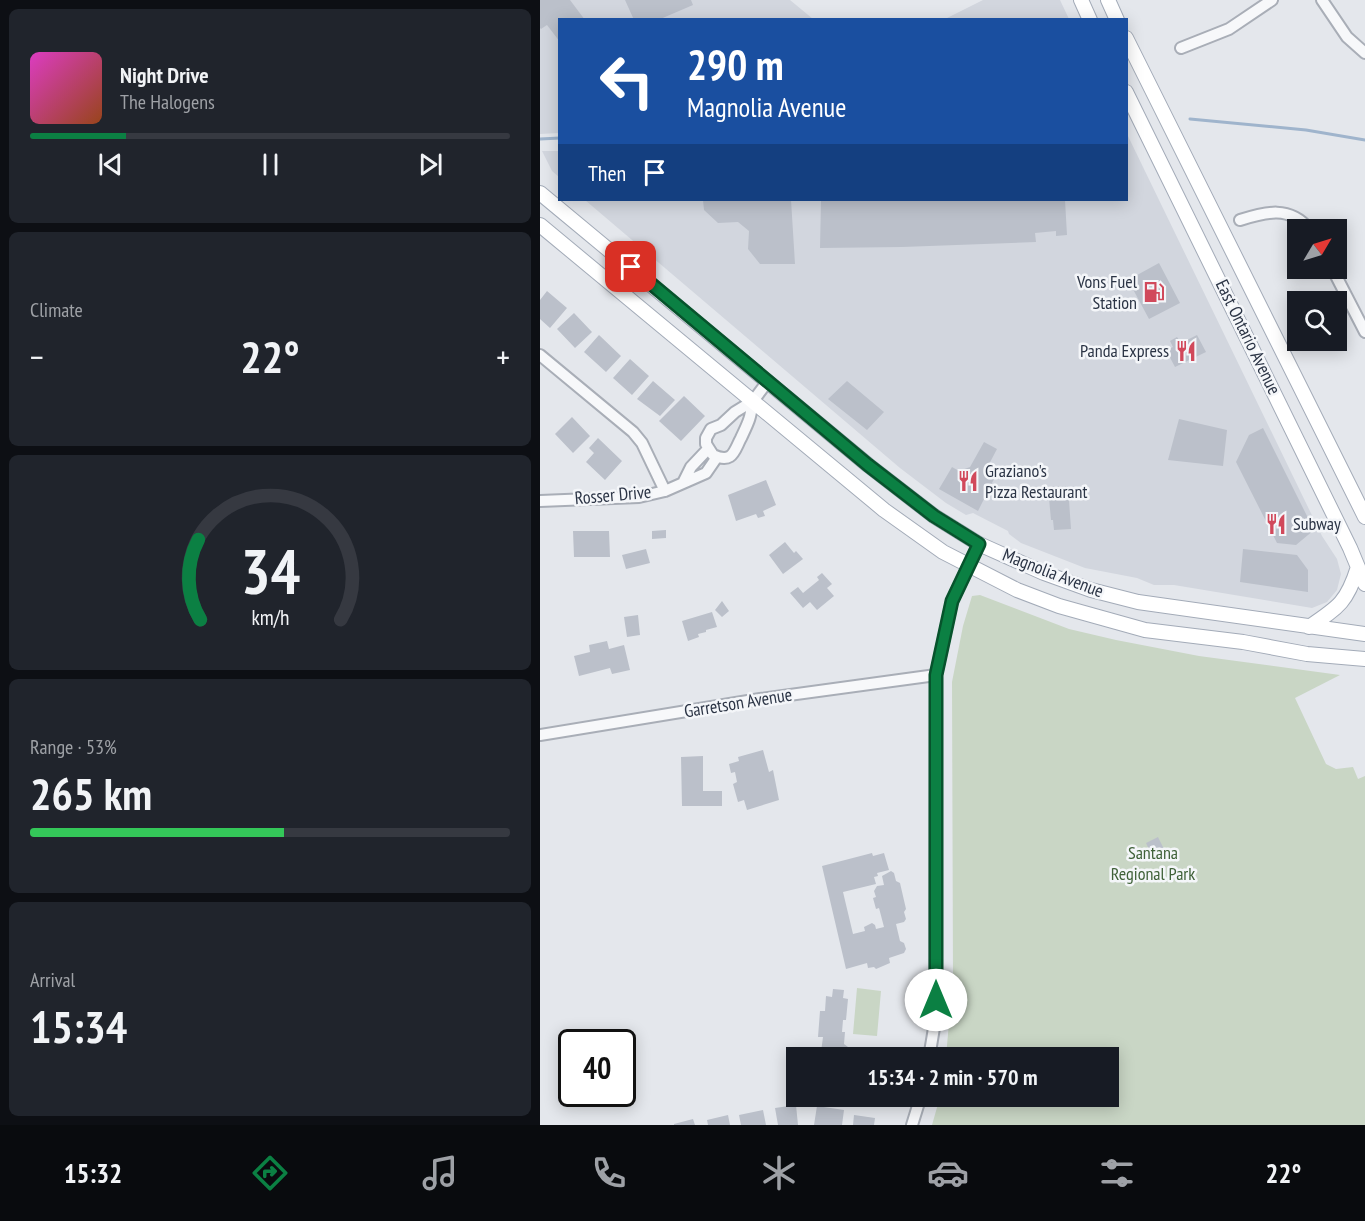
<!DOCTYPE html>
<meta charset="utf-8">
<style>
:root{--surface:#171b24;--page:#20242c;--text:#f1f3f6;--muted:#9ea1a6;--line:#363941;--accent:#0b8043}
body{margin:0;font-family:"PT Sans Narrow",sans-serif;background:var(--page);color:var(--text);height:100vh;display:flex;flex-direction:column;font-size:22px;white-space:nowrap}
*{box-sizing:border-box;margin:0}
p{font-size:20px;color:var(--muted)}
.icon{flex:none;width:33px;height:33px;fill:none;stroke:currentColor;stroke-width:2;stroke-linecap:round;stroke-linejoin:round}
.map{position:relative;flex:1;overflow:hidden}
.details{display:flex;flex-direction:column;gap:9px;padding:9px;background:#0d0f14;width:540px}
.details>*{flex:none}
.top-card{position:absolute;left:18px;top:18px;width:570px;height:183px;border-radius:0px;box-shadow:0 3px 15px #0003;background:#1a4fa0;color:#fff;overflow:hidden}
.needle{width:39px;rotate:52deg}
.buttons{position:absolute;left:747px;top:219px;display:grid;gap:12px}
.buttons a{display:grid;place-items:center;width:60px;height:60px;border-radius:0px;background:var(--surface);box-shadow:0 3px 15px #0003;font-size:30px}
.speed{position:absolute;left:18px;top:1029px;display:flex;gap:12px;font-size:30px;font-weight:700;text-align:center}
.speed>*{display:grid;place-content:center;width:78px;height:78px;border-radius:50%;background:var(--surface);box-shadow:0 3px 15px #0003;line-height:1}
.speed .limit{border:3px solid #111;border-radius:9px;background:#fff;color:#111}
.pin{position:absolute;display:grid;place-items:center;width:51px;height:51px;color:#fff;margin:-26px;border-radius:12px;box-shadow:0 3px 9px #0006}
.me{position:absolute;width:66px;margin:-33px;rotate:0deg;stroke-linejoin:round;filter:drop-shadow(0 0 4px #0008)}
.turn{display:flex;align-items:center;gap:21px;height:126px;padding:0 30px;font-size:27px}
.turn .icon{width:78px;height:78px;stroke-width:2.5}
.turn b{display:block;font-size:42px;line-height:51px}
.then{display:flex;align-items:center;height:57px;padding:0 30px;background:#0003;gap:12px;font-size:22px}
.big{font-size:45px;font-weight:700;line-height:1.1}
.details .tile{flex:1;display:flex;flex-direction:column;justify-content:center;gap:9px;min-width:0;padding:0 21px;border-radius:9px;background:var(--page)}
.details .dial{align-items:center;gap:0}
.dial svg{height:156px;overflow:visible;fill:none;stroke:var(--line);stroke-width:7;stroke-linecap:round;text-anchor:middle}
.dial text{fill:var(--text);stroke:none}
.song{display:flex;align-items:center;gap:18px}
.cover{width:72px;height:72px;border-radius:9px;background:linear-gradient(135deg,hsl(310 70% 55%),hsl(20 70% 35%))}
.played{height:6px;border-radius:3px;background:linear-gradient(90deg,var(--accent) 20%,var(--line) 20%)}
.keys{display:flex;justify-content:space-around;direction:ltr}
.heat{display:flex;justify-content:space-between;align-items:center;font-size:33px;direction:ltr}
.charge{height:9px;border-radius:4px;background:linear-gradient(90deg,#34c759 53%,var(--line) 0)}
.trip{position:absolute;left:246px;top:1047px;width:333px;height:60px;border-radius:0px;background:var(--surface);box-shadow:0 3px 15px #0003;font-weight:700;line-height:60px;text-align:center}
.dock{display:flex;height:96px;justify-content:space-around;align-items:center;background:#090b0e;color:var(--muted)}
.dock .icon{width:42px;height:42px}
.dock .on{color:var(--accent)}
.dock b{font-size:27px;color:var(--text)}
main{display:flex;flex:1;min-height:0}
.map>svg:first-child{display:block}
</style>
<main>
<section class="details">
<div class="tile">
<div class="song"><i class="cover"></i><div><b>Night Drive</b><p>The Halogens</p></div></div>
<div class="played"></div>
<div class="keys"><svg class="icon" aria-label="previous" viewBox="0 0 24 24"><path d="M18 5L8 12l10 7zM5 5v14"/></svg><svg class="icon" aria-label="pause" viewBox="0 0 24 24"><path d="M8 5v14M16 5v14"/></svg><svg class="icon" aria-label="next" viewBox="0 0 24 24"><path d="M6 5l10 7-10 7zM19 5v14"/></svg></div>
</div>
<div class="tile"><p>Climate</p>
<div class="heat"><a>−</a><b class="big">22°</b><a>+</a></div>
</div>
<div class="tile dial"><svg viewBox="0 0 100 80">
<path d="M14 69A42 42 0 1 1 86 69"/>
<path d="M14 69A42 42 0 0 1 13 28" stroke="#0b8043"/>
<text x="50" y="56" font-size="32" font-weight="700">34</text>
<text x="50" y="72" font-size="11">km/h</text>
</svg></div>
<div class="tile"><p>Range · 53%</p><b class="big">265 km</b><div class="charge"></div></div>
<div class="tile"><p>Arrival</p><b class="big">15:34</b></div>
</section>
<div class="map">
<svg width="825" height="1125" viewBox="0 0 825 1125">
<rect width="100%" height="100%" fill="#e4e7ec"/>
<path fill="#d2d6de" d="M0,0h250l23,19 -253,1 -1,113 -19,1z
M443,0h77l9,19h-124z
M587,134l195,402 15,23 4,15 -4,16 -10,12 -15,6 -138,-23h-20l-17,-7 -52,-10 -64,-25 -12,-9 -1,-3 -35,-18 -7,2 -20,-12 -46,-35 -315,-268h541z
M2,151h17v26l-7,-6z"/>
<path fill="#c9d6c5" d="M440,595l89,34 47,11 83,16 141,19 -45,23 31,66 10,5 17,-2 5,12 7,-3v349h-433l8,-28 168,-1v-38l-162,-1 7,-80 -1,-295 11,-56 9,-30z
M317,988l24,3 -4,45 -24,-2z"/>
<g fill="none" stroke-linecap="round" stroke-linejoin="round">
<path stroke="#9fb4cc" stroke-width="3" d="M650,119l116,11 59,10
M0,139l20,-1"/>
</g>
<path fill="#bbc0ca" d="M0,0h30l15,20h-25v22l-13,-17 -6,4 -1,-1z
M85,0h66l2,5 -35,15h-24z
M163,200h88l4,64h-35l-12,-15 1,-18 -11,-9 -20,1 -14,-13z
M337,200h188l2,35 -11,1v-5l-21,2 1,9 -134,5 -82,1 1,-47z
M619,263l21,40 -31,16 -21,-39z
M7,291l20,17 -17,20 -10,-9v-19z
M34,313l18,19 -17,16 -18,-19z
M59,335l22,21 -15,16 -22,-20z
M657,335l9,17 -31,15 -9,-17 7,-3 -3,-6 7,-4 4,6z
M90,359l19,17 -17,19 -19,-17z
M113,381l22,19 -15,16 -23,-17z
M307,381l37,31 -17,18 -39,-31z
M144,396l21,20 -24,25 -22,-20z
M32,417l18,19 -17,17 -18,-19z
M639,419l48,11 -4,36 -55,-6z
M723,428l51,102 -18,15 -19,-2 -41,-81 13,-27z
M58,438l24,23 -17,19 -19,-18 8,-9 -5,-5z
M444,442l13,7 -10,19 10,5 -19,38 -39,-22 13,-22 7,4 11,-4z
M226,480l10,25 -13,6 2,5 -7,2 -2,-4 -20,7 -8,-26z
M528,486l3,43 -17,1 -1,-10h-2l-3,-33z
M126,530v8l-14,1v-8z
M33,531h36l1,26h-36z
M245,542l9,11 2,-2 7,8 -20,15 -14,-19z
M106,549l4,14 -24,6 -4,-14z
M703,549l54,6 11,15v22l-68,-10z
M282,573l10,11 -5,4 7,8 -17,14 -7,-8 -7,6 -13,-15 8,-6 5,6 16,-13 -2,-3z
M182,601l7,10 -7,6 -7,-7z
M172,612l5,15 -11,3v2l-8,2 1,3 -11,4 -6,-20z
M98,615l2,20 -13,2 -3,-20z
M67,641l2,8 15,-4 6,25 -18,4 -2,-6 -31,8 -5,-20 16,-4 -1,-7z
M223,750l6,22 4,-2 6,30 -32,10 -3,-10 -6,2 -5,-18 4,-2 -2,-10 -4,1 -2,-9 10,-3 -1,-4z
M163,756v35h19v15h-40l-1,-49z
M618,837l7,14 -12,7 -7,-15z
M332,853l1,3 11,-3 5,17 -12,3 1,3 -4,1 2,7 -33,8 10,42 12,-3 -1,-4 8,-4 3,2 1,4 8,-2 -5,-19 -3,1 -3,-11 3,-1 -2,-6 3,-5 7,-1 -2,-9 9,-5 3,2 2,8 4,2 6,26 -2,3 2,7 -2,3 -8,2 4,17 4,2 2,6 -2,4 -15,5 1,5 -14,6 -2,-2 -6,1 -1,-5 -21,6 -24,-103z
M293,989l11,1 -1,8 5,1 -2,21h-3l-1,12h3l-1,12 4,3v3l-4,6 -23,-4 2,-15h-5l2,-26h5l1,-15 6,1z
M256,1105l2,20h-20l-3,-17z
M277,1106l27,4 -2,15h-28z
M223,1110l3,15h-25l-2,-10z
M188,1115l2,10h-22l-1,-5z
M314,1115l21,3 -1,7h-21z
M153,1119l2,6h-21v-1z"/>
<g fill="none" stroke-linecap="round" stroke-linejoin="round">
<defs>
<path id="minor" d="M782,0l25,37 18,16
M641,48l48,-19 43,-29
M700,220c25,-8 50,-15 70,10
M792,268l33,64
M0,355l93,77 9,11 23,48
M213,401c-3,19 -4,20 -12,37 -7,13 -8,26 -28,17l-7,-11v-6l5,-9 10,-4 14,-13 18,-11 15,-20
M144,481l7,-14 17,-18
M0,501l99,-4 26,-6 41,-18 11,-16
M0,735l220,-36 176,-24
M389,1058l6,-36 1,-347 16,-74 27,-57
M372,1125l9,-29"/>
<path id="major" d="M541,0l9,20
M568,0l9,20
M586,38l239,479
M586,92l224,456 15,36
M0,193l328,272 66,51 45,28 65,29 47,17 47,12 227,32
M0,225l344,285 59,42 74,38 42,16 86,24 98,12 64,12 58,5
M769,627c30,-20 38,-25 49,-60"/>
</defs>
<use href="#minor" stroke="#a9aeb7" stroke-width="14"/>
<use href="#major" stroke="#a3abb8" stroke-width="16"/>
<use href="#minor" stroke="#f7f8fa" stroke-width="10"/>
<use href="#major" stroke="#fff" stroke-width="14"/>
</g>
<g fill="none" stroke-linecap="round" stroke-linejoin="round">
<defs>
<path id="route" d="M91,267l237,198 66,51 45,28 -27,57 -16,74v325"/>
</defs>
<use href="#route" stroke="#07532c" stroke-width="15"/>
<use href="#route" stroke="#0b8043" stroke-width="10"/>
</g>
<defs>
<symbol id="fuel-bare" viewBox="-9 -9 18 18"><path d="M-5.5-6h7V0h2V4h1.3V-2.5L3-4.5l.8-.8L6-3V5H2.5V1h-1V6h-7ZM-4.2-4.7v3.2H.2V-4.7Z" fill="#d1495b" stroke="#f4f6f9" stroke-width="2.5" paint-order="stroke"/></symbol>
<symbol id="restaurant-bare" viewBox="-9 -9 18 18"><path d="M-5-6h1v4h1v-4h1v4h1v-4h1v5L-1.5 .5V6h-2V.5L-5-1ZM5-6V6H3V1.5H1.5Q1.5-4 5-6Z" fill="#d1495b" stroke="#f4f6f9" stroke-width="2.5" paint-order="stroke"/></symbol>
</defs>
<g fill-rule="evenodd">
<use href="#fuel-bare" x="599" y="277" width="30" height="30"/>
<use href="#restaurant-bare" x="631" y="336" width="30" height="30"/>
<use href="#restaurant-bare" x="413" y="466" width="30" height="30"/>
<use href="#restaurant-bare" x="721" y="509" width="30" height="30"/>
</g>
<g text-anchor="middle" stroke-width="5" stroke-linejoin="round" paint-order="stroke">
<g font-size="18" fill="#2b3445" stroke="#f4f6f9" text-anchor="end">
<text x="597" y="288">Vons Fuel<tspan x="597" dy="21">Station</tspan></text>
<text x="629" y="357">Panda Express</text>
<text x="445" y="477" text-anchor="start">Graziano's<tspan x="445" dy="21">Pizza Restaurant</tspan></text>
<text x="753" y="530" text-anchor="start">Subway</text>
</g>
<g font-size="18" fill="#2b3445" stroke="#f4f6f9">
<text transform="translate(708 337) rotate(64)" y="6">East Ontario Avenue</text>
<text transform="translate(73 495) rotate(-5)" y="6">Rosser Drive</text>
<text transform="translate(513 573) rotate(21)" y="6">Magnolia Avenue</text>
<text transform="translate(198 703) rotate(-9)" y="6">Garretson Avenue</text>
</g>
<g font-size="18" fill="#3f6138" stroke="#f4f6f9">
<text x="613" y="859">Santana<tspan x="613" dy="21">Regional Park</tspan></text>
</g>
</g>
</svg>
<div class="buttons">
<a><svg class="needle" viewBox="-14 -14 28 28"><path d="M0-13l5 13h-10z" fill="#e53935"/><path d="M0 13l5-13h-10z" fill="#9ea1a6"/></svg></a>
<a><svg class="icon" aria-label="search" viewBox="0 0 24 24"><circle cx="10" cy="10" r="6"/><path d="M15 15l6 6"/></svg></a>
</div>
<div class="speed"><div class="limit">40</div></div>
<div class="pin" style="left:91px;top:267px;background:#d93025"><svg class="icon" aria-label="arrive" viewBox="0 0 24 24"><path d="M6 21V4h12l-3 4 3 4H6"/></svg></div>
<svg class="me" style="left:396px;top:1000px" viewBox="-20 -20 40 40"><circle r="19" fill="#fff"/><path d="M0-13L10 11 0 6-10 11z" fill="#0b8043"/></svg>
<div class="trip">15:34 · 2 min · 570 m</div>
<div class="top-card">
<div class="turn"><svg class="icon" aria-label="left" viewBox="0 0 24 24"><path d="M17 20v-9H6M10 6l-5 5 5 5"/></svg><div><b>290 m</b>Magnolia Avenue</div></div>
<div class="then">Then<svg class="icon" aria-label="arrive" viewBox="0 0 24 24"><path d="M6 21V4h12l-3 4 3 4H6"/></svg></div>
</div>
</div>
</main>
<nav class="dock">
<b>15:32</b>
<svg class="icon on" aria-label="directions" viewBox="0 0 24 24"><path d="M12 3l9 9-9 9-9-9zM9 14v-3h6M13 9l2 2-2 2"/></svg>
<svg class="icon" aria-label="music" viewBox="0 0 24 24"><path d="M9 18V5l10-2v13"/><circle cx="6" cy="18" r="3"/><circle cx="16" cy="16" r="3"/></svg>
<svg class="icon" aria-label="phone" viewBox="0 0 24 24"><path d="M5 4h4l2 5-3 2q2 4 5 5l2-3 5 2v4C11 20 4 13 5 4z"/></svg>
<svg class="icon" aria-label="climate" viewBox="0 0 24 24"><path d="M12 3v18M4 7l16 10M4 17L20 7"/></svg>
<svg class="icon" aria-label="car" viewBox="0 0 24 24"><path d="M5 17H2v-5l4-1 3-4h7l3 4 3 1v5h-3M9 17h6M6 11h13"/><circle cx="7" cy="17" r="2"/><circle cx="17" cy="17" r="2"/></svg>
<svg class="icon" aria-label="filters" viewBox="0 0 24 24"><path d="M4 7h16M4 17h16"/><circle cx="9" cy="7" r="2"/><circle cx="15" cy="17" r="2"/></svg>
<b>22°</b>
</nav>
